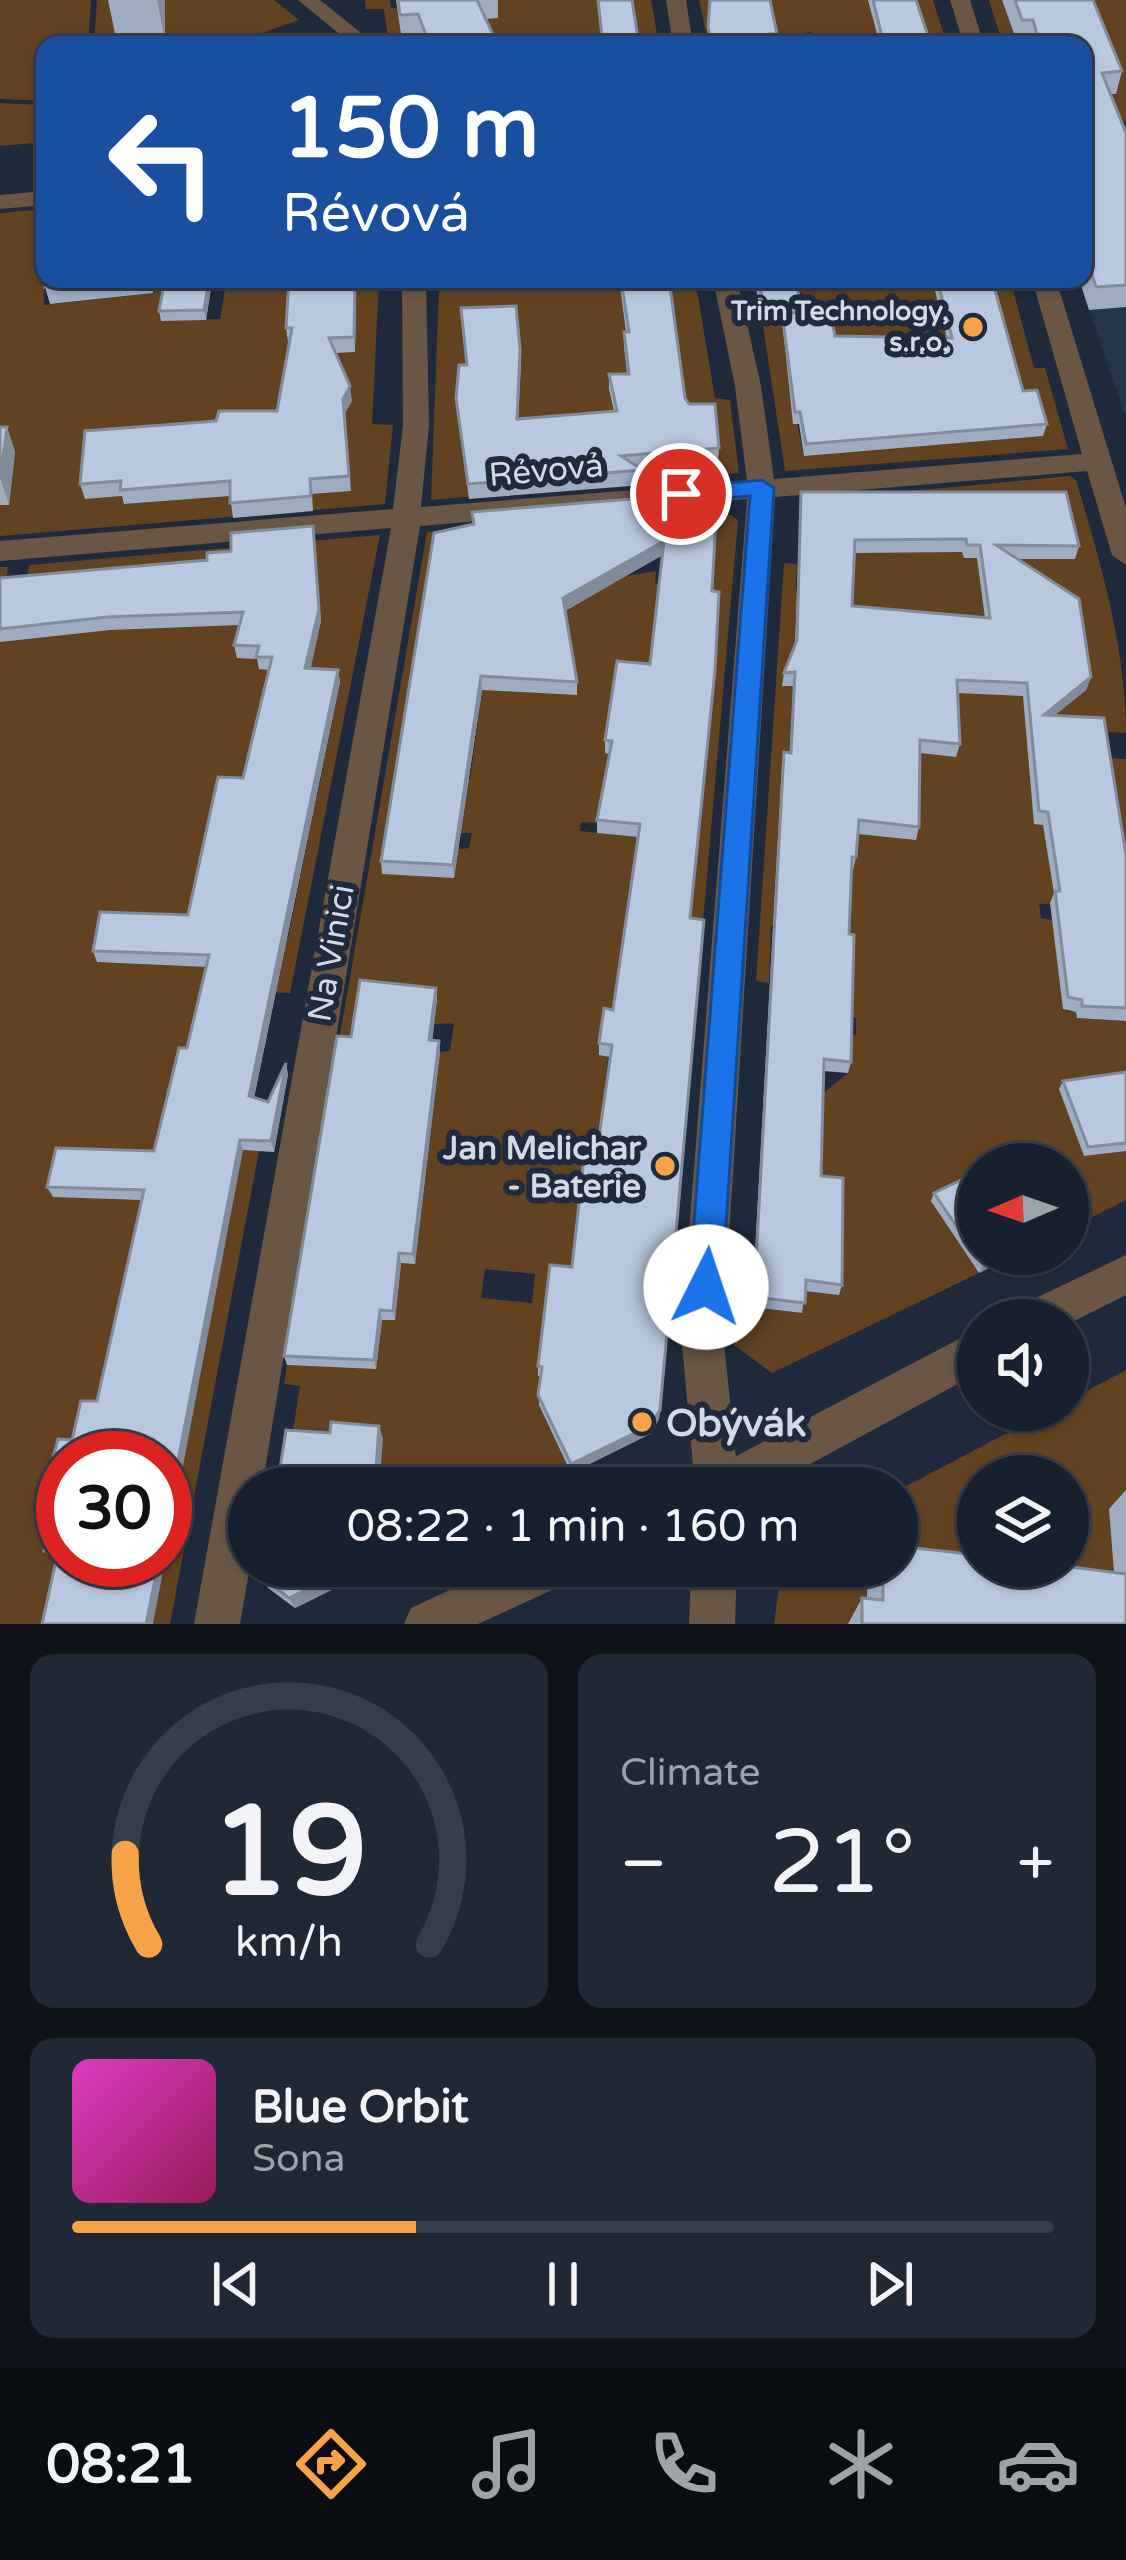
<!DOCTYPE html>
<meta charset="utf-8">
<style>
:root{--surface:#17202e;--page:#202836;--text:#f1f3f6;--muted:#9ea3aa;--line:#363e4a;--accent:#f6a247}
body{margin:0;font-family:"Varela Round",sans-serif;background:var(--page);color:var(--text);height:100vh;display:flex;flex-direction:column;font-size:45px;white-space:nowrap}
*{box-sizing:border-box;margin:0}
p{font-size:39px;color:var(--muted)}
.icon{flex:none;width:66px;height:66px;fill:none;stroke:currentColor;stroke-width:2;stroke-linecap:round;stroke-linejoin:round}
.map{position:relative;height:1624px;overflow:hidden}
.side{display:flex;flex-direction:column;gap:30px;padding:30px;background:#0d1219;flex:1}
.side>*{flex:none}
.banner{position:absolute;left:36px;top:36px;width:1056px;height:252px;border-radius:24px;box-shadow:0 3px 9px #0004,0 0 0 3px var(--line);background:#1a4fa0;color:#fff;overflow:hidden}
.needle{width:78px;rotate:268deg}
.buttons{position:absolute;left:957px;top:1143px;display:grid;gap:24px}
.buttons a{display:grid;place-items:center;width:132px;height:132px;border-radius:50%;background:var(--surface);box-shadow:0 3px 9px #0004,0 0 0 3px var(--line);font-size:60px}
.speed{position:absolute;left:36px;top:1431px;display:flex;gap:24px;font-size:60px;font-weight:700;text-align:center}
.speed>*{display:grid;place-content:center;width:156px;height:156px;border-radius:50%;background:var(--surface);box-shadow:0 3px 9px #0004,0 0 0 3px var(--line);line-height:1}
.speed .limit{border:18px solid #d22;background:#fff;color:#111}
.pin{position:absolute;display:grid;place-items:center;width:102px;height:102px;color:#fff;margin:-51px;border:6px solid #fff;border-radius:50%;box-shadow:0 3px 12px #0007}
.me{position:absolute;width:132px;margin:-66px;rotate:4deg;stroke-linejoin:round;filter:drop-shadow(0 0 9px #0008)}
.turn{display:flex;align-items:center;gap:42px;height:252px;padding:0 48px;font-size:54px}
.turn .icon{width:156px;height:156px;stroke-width:2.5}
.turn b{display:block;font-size:84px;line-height:102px}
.big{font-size:90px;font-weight:600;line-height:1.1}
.side .card{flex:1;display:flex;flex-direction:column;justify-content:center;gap:18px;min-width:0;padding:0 42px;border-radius:24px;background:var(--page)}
.side .dial{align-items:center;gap:0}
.dial svg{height:312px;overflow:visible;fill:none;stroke:var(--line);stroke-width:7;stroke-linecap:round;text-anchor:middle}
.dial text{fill:var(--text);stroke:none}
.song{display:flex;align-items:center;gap:36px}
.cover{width:144px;height:144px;border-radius:18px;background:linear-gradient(135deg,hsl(310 70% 55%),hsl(330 70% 35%))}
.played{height:12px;border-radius:6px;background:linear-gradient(90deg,var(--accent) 35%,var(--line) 35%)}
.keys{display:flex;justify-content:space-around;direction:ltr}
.heat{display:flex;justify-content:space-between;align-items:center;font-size:66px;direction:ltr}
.side .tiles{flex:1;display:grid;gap:30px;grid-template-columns:1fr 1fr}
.card:last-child{grid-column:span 2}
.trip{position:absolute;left:228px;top:1467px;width:690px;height:120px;border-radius:60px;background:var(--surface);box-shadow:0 3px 9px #0004,0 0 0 3px var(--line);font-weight:600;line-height:120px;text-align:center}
.tabs{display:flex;height:192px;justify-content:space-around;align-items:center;background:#090d12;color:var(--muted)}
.tabs .icon{width:84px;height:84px}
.tabs .selected{color:var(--accent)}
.tabs b{font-size:54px;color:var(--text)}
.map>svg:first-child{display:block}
</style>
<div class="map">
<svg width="1126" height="1624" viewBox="0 0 1126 1624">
<rect width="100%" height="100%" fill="#1f2b3d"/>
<path fill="#25354c" d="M1083,117l43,4v298l-47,-140h4z"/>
<path fill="#624221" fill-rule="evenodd" d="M0,0h91l-3,45h-43v56l-45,-2z
M97,0h22l46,40v-40h109l25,20 -72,25h-133z
M365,0h25l1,8c36,1 72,10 107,10l-4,-18h157l8,45h-263l-8,-7 -4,-29h-18z
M699,0h234l14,45c-25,0 -46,-9 -70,-9l1,9h-62l-4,-13 -104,11z
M989,0h13l15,42 38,-42h71v121l-43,-4v-72h-80z
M0,103l45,2v37l-45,4z
M45,209l-1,96 84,-9v-17h161l-1,19h7l-7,43 4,12 55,-1 1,-11 8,-3v-10l-8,-3 1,-20 7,-3v-9l-7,-2v-11l-41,-1h71l-7,145 21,1 -8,79 -385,32v-33l9,-1 6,-49h-15v-240zM211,282v7h14l-5,30 -59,1 6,-31zM286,391h57l9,9 -20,16h-33l-1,-5 -16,-1zM222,426l43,1 -4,17h-11l-4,17 9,-1 1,-7 18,-1v7l73,-6 4,37 -100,11 -1,5 -16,1 -2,-43 -23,2 -10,32 -74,6v-14l-40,8 5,-52 72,-6 1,23 6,-1 2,-12 44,-3z
M484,279h211l20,119 15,2 9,73 -308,27 8,-212 40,2zM610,389l107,74 -99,-33z
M786,279h224l24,89h11l23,81 -283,22 -23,-152 46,1 -6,-26zM791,397l76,53 -63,5z
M1070,476l6,4c24,81 50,168 50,253l-32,-2 3,26 29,2v142l-87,3 2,14 11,2 14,91 10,1 1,6 49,3v179l-42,21 -16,-22v-35h-25l-13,-16 -36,16h-16v15l-46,22 47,72 -207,100 -38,-28 3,-16 15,-22 49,6 2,-23 36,4 -32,-108 13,-90 28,-23v-37l8,-1v-17l-7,-1 -52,-88 -26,-3 -2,57 -13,-2 28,-418 13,1 -1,26 54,5 3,-42 60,-54 -3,-8zM793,686l160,3 -161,13z
M717,507l21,13 -36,413 -62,22 -20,-2 -25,217 -14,-1 -4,22 16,3 -10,99 87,9 -2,22 -58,-6 -68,58 -3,29 32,68 -31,15h-122l-5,-11 -29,11 -3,-19 -47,-23 -43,-3 9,-57 -16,-2 3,-19 89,3 6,-48h12l-4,-57h25l25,-211 10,-1 4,-27c-41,-4 -76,25 -116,23l89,-515zM714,532l-4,73 -55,-22 1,-12 -29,5 -26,14 -183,61zM455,703l25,2 -10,75 -37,-1zM702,781l-63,56 -59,-6 1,-9 18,1zM472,833l-3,15 -89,10 5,-23zM485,1269l50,5 -3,29 -51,-5z
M380,535l-90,458 -33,-1 -31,-13 33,172 -89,473h-17l39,-209 -115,36 -13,-3 -1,56 -11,54 11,2 -13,64h-50v-1057h8l-3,22 21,-2 3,-22zM340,682l-23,115 -65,-2zM250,815l62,3 -24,120 -80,-2z
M1126,1370v141l-9,95 -251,18h-92l6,-46 8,-12h109v-75l154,-81h17v-9zM978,1476h90v90h-90z"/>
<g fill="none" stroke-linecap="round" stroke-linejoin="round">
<path fill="#6a5643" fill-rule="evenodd" d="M298,0h22l56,45h-23z
M666,0h20l7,45h-20z
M950,0h20l14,45h-20z
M45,191v14l-45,4v-14z
M402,279h24l3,146 -8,82 326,-26 -12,-95 -22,-107h24l24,107 13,93 308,-25 -50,-175h24l70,229v57l-14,-10 -25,-84 -312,26 -52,836 16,155h-44l-14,-155 66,-834 -327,27 -158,962h-13l1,78 -10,58h-46l197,-1096 -391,33v-20l393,-32 10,-84z
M691,1566h46l-2,58h-46z"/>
<path fill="#6a5643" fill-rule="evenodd" d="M1126,1255v40l-58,29v-4h-55l6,-14z
M978,1329v44l-212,115h-66l6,-16z
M502,1566h74l-7,16 -91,42h-74l7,-16z"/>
</g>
<path fill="#9eacbf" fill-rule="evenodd" d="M108,0h57v40l-48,3z
M396,0h102v18l-12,1 10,26h-74l-3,-6 -17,2z
M710,0l67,34 -1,11h-68z
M868,0h48l15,45h-51z
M1002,0h91l29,71 -6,23h-6l16,39v174l-37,3 -10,-31h4v-234h-54l-1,-3h-11z
M46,279h106l1,14 -103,11 -5,-17z
M619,279h50l16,119 34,50 -1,15 -76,6 1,1v15l-174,14 -13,-101 65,-34 -3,55 96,-8 -5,-22v-15h18l-3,-27v-15h2z
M754,279h41l6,26 -1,8 35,23 112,2 -15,-59h60l31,112 24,33 -4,12 -239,20 -5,-32h-6l-11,-105h-20z
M212,282l-6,38 -45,1 -2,-10z
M356,293l-1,59 -19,1 16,48 -7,12 6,78 -39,3 1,17 -80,7 -3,-22 -106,8 -2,-8 -37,3 -5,-15 136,-63 61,-10 13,-69h-2l-2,-14z
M0,427h7l8,25 -6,53h-9z
M801,492l278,54 -4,13h-58l74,118 -5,13 -31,25 71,140v166l-49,-3 -1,-6 -13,-3 -13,-106 4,-10 -11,-68 -9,-1 -11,-128 -66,-3 3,51 -4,13 -36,-4 -1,74 -3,13 -58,-6 -2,23 -3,13h-1l-3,64 2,128 -3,11 -25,-2 -2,105 21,109 -3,10 -34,-4 -3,22 -50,-6 30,-542 2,-13 6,1 3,-67h-11l2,-13 11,-29zM962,552l2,6h13l8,60 -133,-12 3,-53z
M681,495l9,423 -30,492 -1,9 -9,15 -79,39 -32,-68 1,-29h-2v-10l34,-99 24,-108 14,-102 -11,-2v-12l14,-33 25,-173 -41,-4v-13l13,-66 -5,-1v-13l45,-76 12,-109 -97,56 12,71v13l-95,-5 -28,188 -72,-4 -1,-13 92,-337 -1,-12z
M313,526l8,95 -11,47 28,2 2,12 -86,416 14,4 20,-28 -14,78 -31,-2 -186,409 -6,-1 -7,-7 15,-65 -5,-1 -6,-8 49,-76 45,-201 -89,-3 -6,-10 107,-36 33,-103 20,-81 -110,-5 -4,-11 95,-36 55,-137 26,-108 -10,-1 -2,-10 -20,-1 -3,-13 6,-20 -130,5 -110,12v-64l207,-18 24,-9z
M436,988l1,11 -5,41 8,12 -25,212 -14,-1 -6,57h-13l-6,49 -89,-4 -3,-9 67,-319z
M1126,1072v79l-42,5 -25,-67 4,-8z
M934,1193l44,61h38l-37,19 -48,-72z
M1126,1490v134h-278l14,-26h5v-23l5,-9 242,6 -5,-63z
M380,1566l-85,42 -27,-20 -6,-11z"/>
<path fill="#818c9b" d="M157,0h8v40z
M209,279h3v3l-6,38 -2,-10z
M355,279l1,14 -1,59 -1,-15z
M350,386l2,15 -7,12 6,78 -8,-92z
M7,427l8,25 -6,53 -8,-25z
M313,526l8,95 -13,60 -3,-13z
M664,541l-1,14 -100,57v-14z
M338,670l2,12 -88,425 -3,-11z
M481,676l1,14 -28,188 -1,-13z
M1091,677l-5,13 -47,38 5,-13z
M436,988l1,11 -6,53 -2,-12z
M439,1041l1,11 -25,212 -2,-10z
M286,1063l2,11 -14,78 -3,-11z
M240,1140l3,10 -90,474h-7l13,-64h6v-32z
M399,1253l2,10 -6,57 -2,-9z
M1005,1254h11l-37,19 4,-8z
M380,1310l2,10 -6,49 -2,-9z
M660,1410l-1,9 -9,15 -79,39v-9z
M379,1426l4,13 -4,49 -4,-6z
M353,1566h27l-85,42 -6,-10z"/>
<path fill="#b8c8de" stroke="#818c9b" stroke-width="3" fill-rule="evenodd" d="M398,0h79l19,41h-5l2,4h-63l-12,-31 -18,1z
M598,0h34l7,45h-36z
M710,0h60l7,34h-7l2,11h-60l-4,-18z
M873,0h43l15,45h-47z
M1015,0h78l29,71 -20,2 24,60v152l-30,2 -13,-40v-202h-43l-7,-25h-11z
M46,279h74l-75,8z
M165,279h44l-5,31 -45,1z
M289,279h66l-1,58 -25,1 21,48 -7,13 6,77 -39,3 1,17 -81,7v-22l-110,9 1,-9 -41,3 5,-53 131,-10 3,-10h58l15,-83h-6z
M621,279h48l16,119 4,6h26l4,44 -98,8 22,14 -175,14 -12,-86 3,-33h8l-6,-57 55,-2 4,43 -3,70 100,-8 -8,-37h20l-5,-42h5z
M758,279h37l6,26h-37z
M937,279h55l31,112 14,-1 10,34 -241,20 -6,-32h-5l-13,-99 48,-1 5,24 117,2z
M0,427h7l-7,53z
M801,492h265l13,54 -83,-1 83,54 12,78 -47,38 60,3 22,137v153l-44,-2v-6l-14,-3 -13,-106h5l-12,-79 -9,-1 -12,-128 -70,-3 3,64 -40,-4 -1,87 -60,-7 -3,37h-4l-3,77 5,1 -3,127 -27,-3 -3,117 22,2 -1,107 -36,-5 -1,23 -51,-6 30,-545 7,1 4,-81 -11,1 13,-33zM966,539l1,6h13l10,73 -138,-12 3,-66z
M681,495l35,22 -4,74 7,1 -4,78 -25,248 14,2 -44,490 -9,15 -80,39 -33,-69 4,-28 -4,-1 12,-101 22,2 12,-109 12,1 16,-114 -13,-2 5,-35 9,2 27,-186 -43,-4 15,-79 -7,-1 12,-79 33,3 14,-123 -101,57 14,84 -96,-6 -28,189 -72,-4 53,-328 40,-9 -2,-12z
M313,526l6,83 -14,59 33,2 -89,426 19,6 18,-39 -15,78 -31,-1 -75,388v-70h-102v102h96l-13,64h-104l16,-72 -14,-1 16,-73 -12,-1 10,-38 14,1 9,-39h16l47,-211 -97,-3 9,-39 98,3 25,-103h8l22,-93 -116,-4 7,-39 88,3 30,-138 25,1 29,-121h-16l3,-11 -25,-1 9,-33 -136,5 -107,12v-51l207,-18v-7l24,-2v-18z
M360,980l76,8 -7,52 10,1 -26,213 -14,-1 -6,58 -13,-1 -6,50 -90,-4 53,-320 14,1z
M1126,1072v71l-38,4 -25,-66z
M978,1172v82h27l-22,11 -49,-72z
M331,1422l48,4 -4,56 27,-13 8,19h-133l9,-58 44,3z
M897,1546l81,9v11h86l62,8v50h-264v-26l21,2v-34h14z
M264,1566h89l-64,32 -27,-21z"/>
<path fill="#1a73e8" stroke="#114b97" stroke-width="3" d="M762,480l12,8 -52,799 -4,12 -12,4 -12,-4 -5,-12 61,-791 -69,6 -12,-8 12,-7z"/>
<g fill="#f6a247" stroke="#1f2b3d" stroke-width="4.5">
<circle cx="973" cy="327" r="12"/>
<circle cx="665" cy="1166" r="12"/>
<circle cx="642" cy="1422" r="12"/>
</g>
<g text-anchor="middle" stroke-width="12" stroke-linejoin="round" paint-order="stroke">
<g font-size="27" font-weight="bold" fill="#d2dae5" stroke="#1f2b3d" text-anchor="end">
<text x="949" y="320">Trim Technology,<tspan x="949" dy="31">s.r.o.</tspan></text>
</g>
<g font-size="33" fill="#d2dae5" stroke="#1f2b3d">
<text transform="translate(546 469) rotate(-5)" y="12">Révová</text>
<text transform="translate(330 953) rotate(-80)" y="12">Na Vinici</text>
</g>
<g font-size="33" font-weight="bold" fill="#d2dae5" stroke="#1f2b3d" text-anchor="end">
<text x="641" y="1159">Jan Melichar<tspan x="641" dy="38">- Baterie</tspan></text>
</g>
<g font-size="39" font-weight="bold" fill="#d2dae5" stroke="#1f2b3d" text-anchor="start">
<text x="666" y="1436">Obývák</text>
</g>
</g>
</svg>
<div class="buttons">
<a><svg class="needle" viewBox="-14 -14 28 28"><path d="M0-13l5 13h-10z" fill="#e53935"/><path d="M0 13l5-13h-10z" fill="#9ea3aa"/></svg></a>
<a><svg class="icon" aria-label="sound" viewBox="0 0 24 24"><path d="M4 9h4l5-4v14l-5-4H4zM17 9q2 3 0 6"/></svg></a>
<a><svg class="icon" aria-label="layers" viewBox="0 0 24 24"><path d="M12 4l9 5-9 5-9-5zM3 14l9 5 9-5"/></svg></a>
</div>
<div class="speed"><div class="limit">30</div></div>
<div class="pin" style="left:681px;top:494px;background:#d93025"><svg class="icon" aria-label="arrive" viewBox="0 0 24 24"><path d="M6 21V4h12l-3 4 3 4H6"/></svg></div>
<svg class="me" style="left:706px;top:1287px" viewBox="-20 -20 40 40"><circle r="19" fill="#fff"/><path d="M0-13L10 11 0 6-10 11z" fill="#1a73e8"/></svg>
<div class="trip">08:22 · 1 min · 160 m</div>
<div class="banner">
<div class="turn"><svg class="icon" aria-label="left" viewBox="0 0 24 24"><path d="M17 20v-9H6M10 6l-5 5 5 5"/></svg><div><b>150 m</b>Révová</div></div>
</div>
</div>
<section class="side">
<div class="tiles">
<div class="card dial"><svg viewBox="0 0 100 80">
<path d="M14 69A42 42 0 1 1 86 69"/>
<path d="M14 69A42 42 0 0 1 8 46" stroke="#f6a247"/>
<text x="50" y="56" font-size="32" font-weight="700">19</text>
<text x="50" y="72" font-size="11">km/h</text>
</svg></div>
<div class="card"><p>Climate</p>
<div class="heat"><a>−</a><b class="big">21°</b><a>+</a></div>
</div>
<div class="card">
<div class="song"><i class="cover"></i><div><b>Blue Orbit</b><p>Sona</p></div></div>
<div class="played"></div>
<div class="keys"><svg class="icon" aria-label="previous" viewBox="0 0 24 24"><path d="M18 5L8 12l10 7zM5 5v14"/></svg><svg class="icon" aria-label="pause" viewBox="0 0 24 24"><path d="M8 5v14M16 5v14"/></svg><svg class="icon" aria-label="next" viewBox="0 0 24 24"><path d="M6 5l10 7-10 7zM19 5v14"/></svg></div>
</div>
</div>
</section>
<nav class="tabs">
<b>08:21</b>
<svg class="icon selected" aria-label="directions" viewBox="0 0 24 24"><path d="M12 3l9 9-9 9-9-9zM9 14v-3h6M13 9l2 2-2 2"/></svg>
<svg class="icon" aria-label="music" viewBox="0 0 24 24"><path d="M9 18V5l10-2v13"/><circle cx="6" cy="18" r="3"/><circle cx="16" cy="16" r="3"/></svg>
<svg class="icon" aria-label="phone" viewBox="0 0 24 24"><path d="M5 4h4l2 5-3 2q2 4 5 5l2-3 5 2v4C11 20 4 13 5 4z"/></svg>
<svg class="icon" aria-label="climate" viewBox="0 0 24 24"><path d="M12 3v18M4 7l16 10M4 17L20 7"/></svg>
<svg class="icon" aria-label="car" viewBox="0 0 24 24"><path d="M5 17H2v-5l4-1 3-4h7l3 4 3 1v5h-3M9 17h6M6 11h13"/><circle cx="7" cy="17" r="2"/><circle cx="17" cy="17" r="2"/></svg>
</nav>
